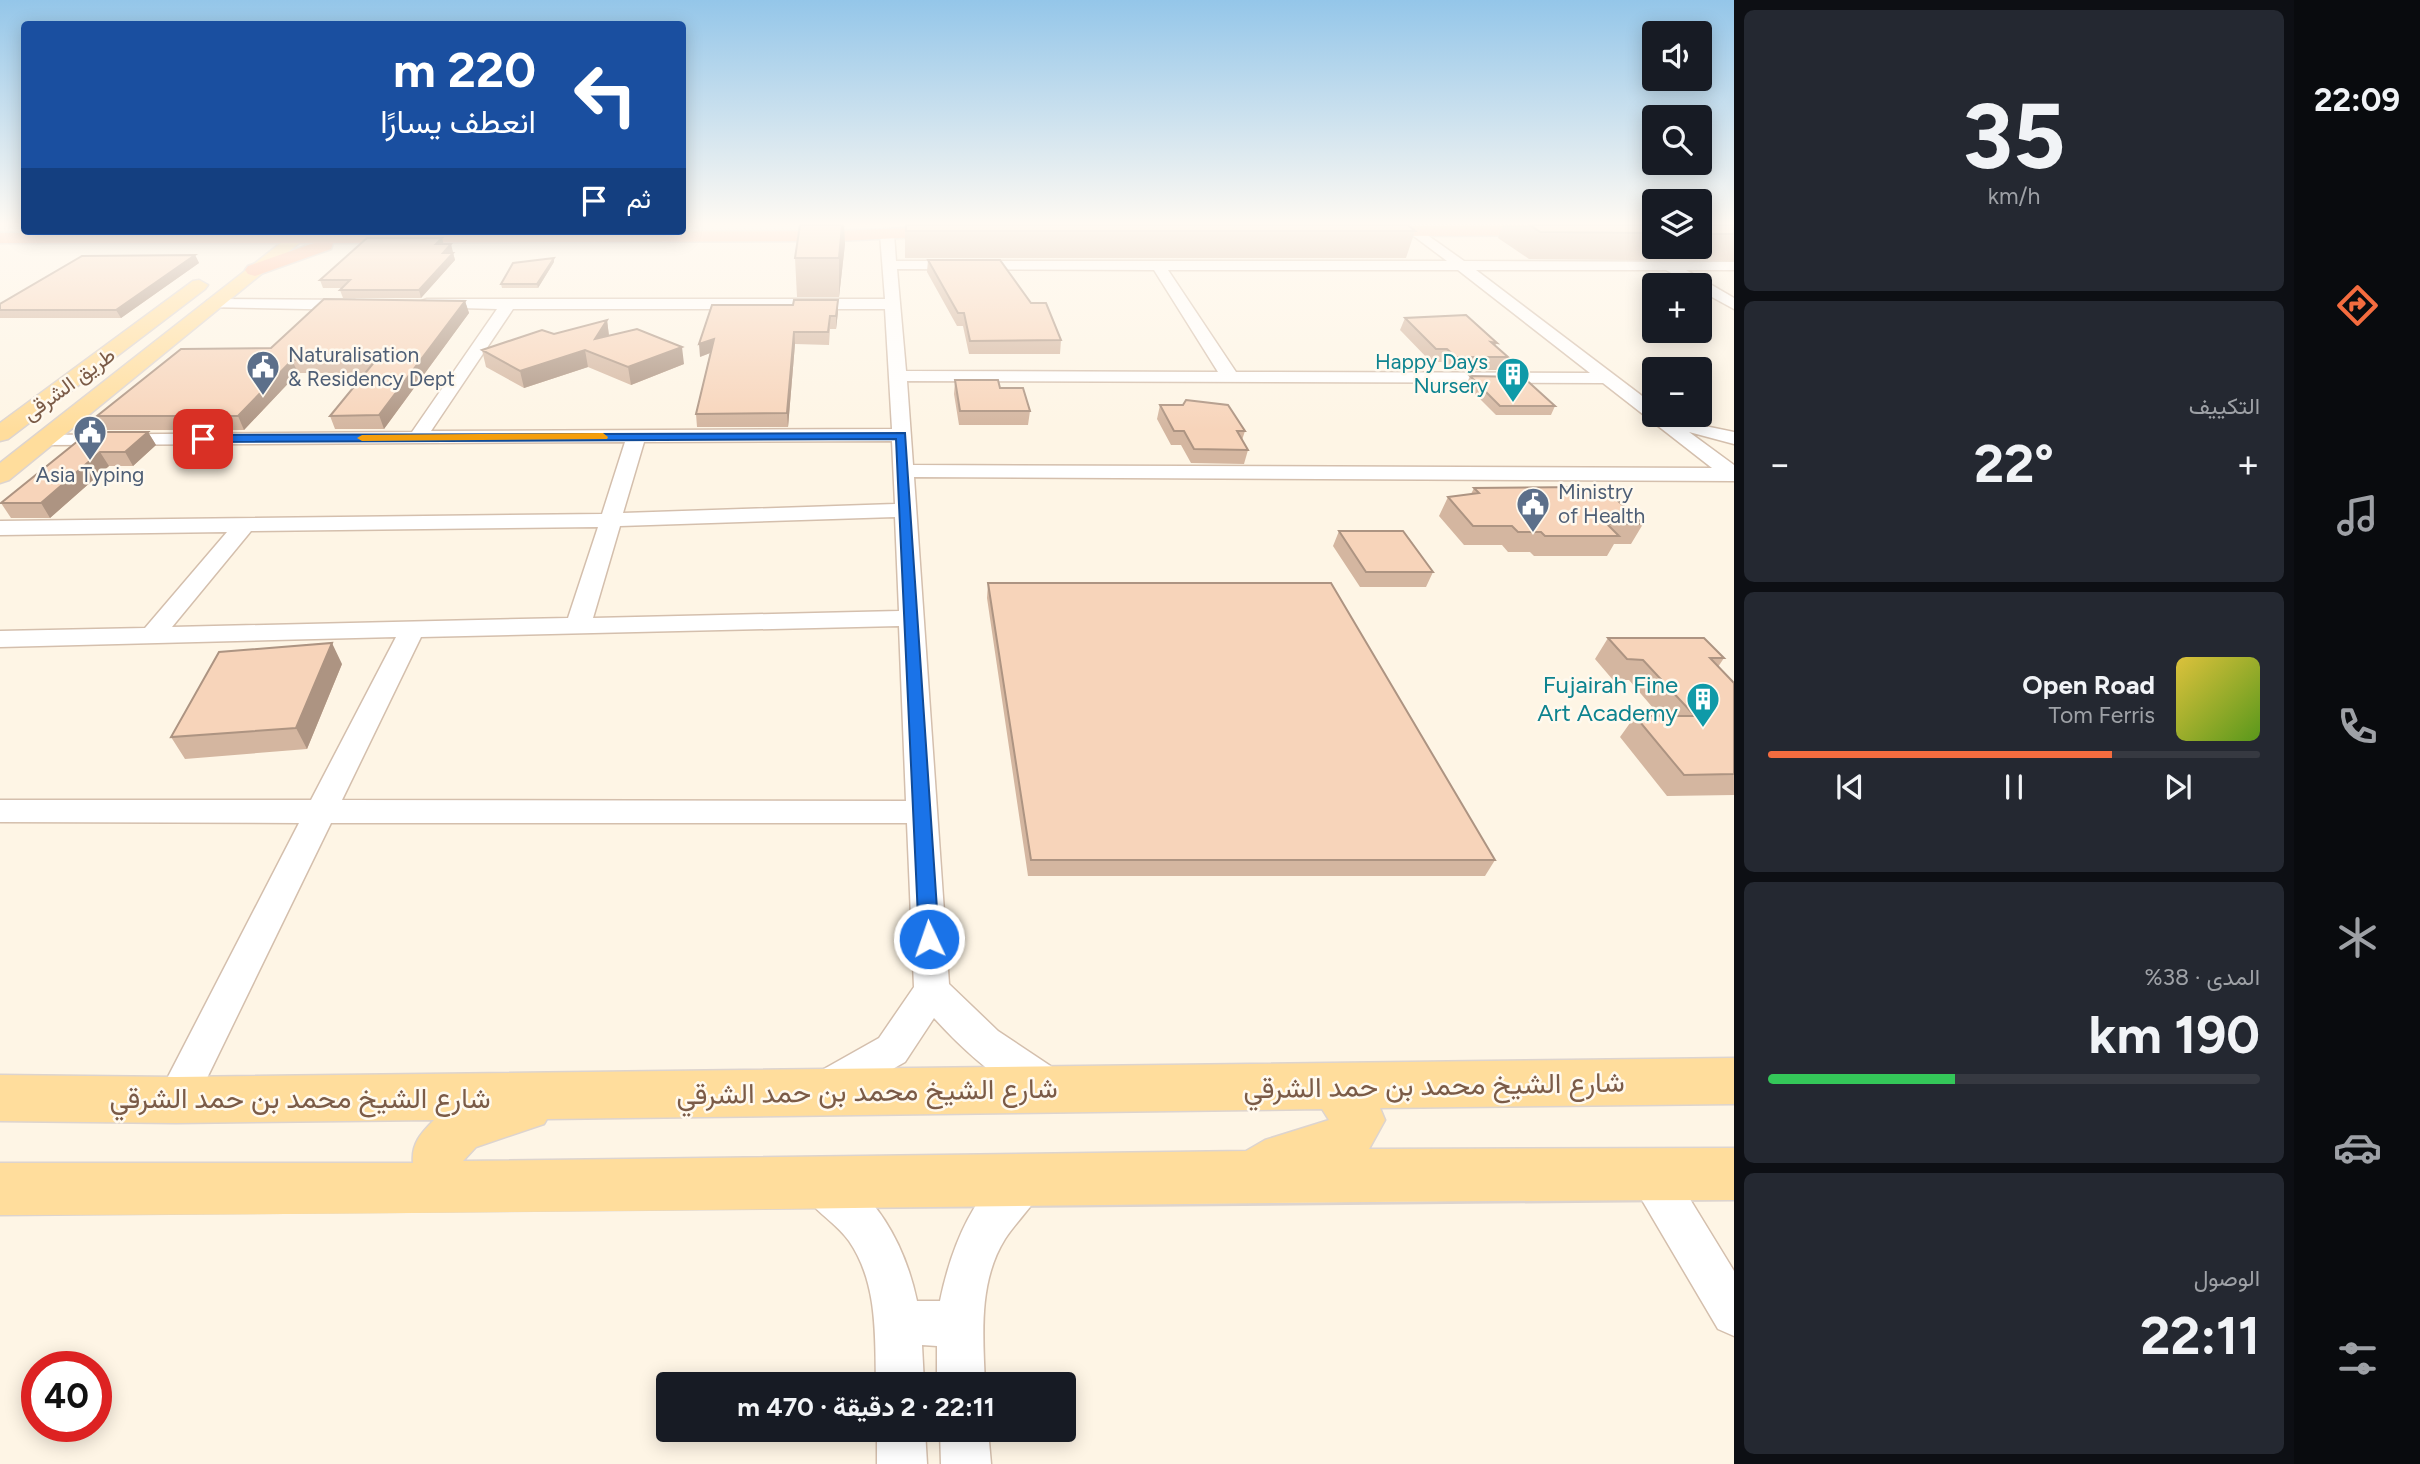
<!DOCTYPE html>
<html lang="ar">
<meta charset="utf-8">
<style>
:root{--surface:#171b24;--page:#242831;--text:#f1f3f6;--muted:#9ea1a6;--line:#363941;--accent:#f46c3f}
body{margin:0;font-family:Figtree,Vazirmatn,sans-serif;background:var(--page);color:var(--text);direction:rtl;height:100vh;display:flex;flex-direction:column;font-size:26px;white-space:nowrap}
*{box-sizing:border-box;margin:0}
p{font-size:23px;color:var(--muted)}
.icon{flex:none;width:38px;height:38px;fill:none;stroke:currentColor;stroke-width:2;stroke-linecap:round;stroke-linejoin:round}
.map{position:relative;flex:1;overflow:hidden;direction:ltr}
.drawer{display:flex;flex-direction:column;gap:10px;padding:10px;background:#0d0f14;width:560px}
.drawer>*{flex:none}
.hud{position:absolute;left:21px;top:21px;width:665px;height:214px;border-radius:7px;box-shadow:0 4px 18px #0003;direction:rtl;background:#1a4fa0;color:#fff;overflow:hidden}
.tools{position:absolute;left:1642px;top:21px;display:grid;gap:14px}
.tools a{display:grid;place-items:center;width:70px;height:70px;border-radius:7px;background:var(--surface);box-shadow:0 4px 18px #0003;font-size:35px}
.speed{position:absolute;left:21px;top:1351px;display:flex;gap:14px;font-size:35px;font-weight:700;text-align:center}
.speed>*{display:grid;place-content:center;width:91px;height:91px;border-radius:50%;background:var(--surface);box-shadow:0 4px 18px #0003;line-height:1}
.speed .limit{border:10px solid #d22;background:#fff;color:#111}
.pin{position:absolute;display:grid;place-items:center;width:60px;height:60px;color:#fff;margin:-30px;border-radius:14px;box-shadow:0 4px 10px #0006}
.me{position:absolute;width:77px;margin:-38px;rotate:357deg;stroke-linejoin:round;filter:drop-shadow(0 0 5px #0008)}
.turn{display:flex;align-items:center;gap:24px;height:147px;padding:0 35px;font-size:32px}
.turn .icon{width:91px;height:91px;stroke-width:2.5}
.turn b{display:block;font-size:49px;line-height:60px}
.then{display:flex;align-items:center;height:66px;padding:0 35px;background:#0003;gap:14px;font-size:26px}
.big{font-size:52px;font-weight:700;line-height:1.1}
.drawer .card{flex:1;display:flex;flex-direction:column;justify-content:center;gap:10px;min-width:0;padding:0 24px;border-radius:10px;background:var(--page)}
.drawer .dial{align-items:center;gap:0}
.dial b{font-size:91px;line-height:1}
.song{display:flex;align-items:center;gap:21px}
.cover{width:84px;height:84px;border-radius:10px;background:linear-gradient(135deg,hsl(50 70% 55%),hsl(90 70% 35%))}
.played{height:7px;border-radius:4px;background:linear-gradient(90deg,var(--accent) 70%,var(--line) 70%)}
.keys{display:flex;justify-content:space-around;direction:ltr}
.heat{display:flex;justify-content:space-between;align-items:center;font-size:38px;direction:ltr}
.charge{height:10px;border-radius:5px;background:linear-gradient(90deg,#34c759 38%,var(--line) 0)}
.trip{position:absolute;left:656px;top:1372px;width:420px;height:70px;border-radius:7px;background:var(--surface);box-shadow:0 4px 18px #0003;font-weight:700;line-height:70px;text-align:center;direction:rtl}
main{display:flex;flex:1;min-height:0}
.tab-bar{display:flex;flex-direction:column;width:126px;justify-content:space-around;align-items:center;background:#090b0e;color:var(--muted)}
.tab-bar .icon{width:49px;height:49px}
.tab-bar .selected{color:var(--accent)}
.tab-bar b{font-size:32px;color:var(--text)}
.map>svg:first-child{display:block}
</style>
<main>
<nav class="tab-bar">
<b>22:09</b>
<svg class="icon selected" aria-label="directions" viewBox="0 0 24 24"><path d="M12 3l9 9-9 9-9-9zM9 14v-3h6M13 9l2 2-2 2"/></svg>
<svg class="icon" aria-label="music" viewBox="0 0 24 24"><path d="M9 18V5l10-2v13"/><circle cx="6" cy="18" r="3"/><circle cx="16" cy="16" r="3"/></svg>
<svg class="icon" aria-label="phone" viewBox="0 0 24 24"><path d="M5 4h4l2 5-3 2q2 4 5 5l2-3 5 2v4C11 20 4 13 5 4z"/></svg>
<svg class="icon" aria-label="climate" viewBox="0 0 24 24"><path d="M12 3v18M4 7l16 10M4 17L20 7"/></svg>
<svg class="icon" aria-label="car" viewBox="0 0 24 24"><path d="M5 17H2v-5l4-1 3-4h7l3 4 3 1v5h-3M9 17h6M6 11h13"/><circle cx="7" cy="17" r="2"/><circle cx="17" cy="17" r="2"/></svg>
<svg class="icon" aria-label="filters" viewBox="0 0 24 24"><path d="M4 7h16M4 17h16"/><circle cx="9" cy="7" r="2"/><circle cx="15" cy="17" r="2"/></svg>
</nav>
<section class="drawer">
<div class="card dial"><b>35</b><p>km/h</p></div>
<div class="card"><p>التكييف</p>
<div class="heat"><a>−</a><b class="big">22°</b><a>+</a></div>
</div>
<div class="card">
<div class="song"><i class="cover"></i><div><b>Open Road</b><p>Tom Ferris</p></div></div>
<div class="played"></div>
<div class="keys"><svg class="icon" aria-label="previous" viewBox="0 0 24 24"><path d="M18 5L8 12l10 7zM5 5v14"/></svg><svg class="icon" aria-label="pause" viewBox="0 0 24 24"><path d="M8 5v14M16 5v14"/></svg><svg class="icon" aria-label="next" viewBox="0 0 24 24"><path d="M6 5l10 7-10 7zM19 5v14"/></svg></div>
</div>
<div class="card"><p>المدى · 38%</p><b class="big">190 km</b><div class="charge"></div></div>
<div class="card"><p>الوصول</p><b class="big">22:11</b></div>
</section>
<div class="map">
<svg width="1734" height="1464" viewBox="0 0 1734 1464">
<rect width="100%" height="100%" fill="#fef5e5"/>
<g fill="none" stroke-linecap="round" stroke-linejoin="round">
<defs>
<path id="minor" d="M1416,227l48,34 270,1v8h-48l48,28v11l-35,-19v-5h-7l-26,-15h-190l178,135v10h11l6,4 63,13v12l-45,-12 45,33v16l-820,-4 35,507 49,47 63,42 5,13 -5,13 -14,5c-44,-17 -82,-52 -113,-86l-29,44 -76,43 -14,-5 -5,-13 5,-13 64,-36 35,-51 -7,-164h-576l-141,290 -14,6 -14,-6 -6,-13 143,-277 -299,-1v-22h311l85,-163 -396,10v-16l145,-3 82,-96 -227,3v-14l602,-7 23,-72 -579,3 -10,-6 3,-4 373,-3 85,-123 -75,-2v-6l5,-2h458l-5,-65 7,-4 7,4 2,27h551l-36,-27 -1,-3zM897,269l257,1 64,102 -312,-1zM1168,270h290l132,103 -354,-1zM513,309h372l7,120 -461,2zM907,381l696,2 109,85 -799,-3zM892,441l3,63 -272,9 21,-71zM895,517l4,94 -306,7 27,-92zM598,527l-30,91 -396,9 79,-96zM899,626l7,175 -564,-1 79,-163z
M212,299l143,1 8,5 -8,5 -148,-3v-6z
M1651,1154l15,6 68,111v65l-16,-7 -82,-139 -6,-15 6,-15z
M1025,1160l15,6 6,15c-9,22 -28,38 -41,58 -27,43 -22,97 -20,145h-48v-38l-15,-1 2,39h-48c-1,-48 2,-101 -27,-143 -15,-21 -40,-32 -50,-56l6,-15 15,-6c55,23 85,81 97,137h23c10,-49 35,-120 85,-141z
M877,1430h48l2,34h-50z
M940,1430h48l3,34h-50z"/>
<path id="major" d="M296,231h18l-305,249 -9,3v-20z
M199,280l9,5 -3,4 -197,150 -8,2v-18l193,-142z
M1734,1058v46l-354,4 5,12 -16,29 365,-1v52c-578,1 -1156,15 -1734,15v-52h413c-2,-19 8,-30 21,-43l-258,3 -176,-2v-46l176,2zM1322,1109l7,11 -64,20 -19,11 -783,10 13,-14 68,-23 3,-5z"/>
<path id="highway" d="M1654,225v10l-292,1 -9,-5 9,-5z
M955,226l9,5 -3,4 -124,6 -504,2 -2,6 -76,27 -7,-2 -3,-4 3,-4 66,-23h-314v-10l837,-2z"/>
</defs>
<use href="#minor" stroke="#d4bfad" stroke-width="3"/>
<use href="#major" stroke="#ddd4cf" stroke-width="3"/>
<use href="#highway" stroke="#ddd4cf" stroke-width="3"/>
<use href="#minor" fill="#fff" fill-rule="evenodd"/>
<use href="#major" fill="#ffdd9c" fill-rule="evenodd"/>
<use href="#highway" fill="#feb596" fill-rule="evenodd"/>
</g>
<path fill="#d4b6a0" d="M800,225h44l1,19 -6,53h-42l-2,-39z
M905,225h503l7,6 -9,27h-501z
M1503,225h151v22h45v-22h35v36l-205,-2 -31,-21z
M444,244l9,8 2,8 -34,38h-78l-3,-8 2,-2h-19l-3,-8z
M195,255l4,8 -78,55h-121v-14z
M928,260l103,43 30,37 -1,14h-91l-6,-28h-6l-30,-54z
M554,262l-16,26h-36l-1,-4z
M465,301l4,12 -85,116h-49l-5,-13 36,-43h-68l-54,57h-139l-8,-14 174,-68z
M793,305l45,7 -2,17h-6l-1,16 -34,-1 -7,83h-91l-1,-13 14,-61 -10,4z
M1405,318l92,25 -2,3 13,11 -6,13h-51l-9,-8h-11l-31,-32z
M607,320l2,16 75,28 -53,21 -43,-18 -64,21 -38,-21 -4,-17 72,-16z
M1470,376l85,30 -4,9h-55l-30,-30z
M955,380l45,8 30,23 -2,14h-69l-5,-31z
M1160,405l85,26 -3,9 6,10 -4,14 -53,-1 -10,-18h-10l-14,-26z
M89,432h59l8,13 -23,21h-24l-59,52h-39l-10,-15z
M1474,488l122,9 47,27 -12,20h-17l-7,12h-73l-4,-4h-22l-6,-7h-38l-25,-29 9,-19 23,-3z
M1339,531l94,41 -7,15h-66l-27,-41z
M988,583l507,277 -10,16h-457l-41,-278z
M1608,638l116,20 -6,9 16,16v112l-67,1 -47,-59 15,-21h25l-31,-36h-16l-18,-21z
M342,664l-35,85 -122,10 -14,-22z"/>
<path fill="#ad9482" d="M842,225h2l1,19 -6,53v-39z
M442,238l2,7 -8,-1z
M451,244l2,8 -8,8 -2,-7z
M453,253l2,7 -34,38 -2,-8z
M195,255l4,8 -78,55 -5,-8z
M554,258v4l-16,26 -1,-4z
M838,300v12l-2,17v-13z
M465,301l4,12 -85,116 -5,-14z
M607,320l2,16 -14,3z
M794,332l1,12 -7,83 -1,-14z
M714,339l1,12 -15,6 -1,-13z
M682,347l2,17 -53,21 -3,-18z
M585,350l3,17 -64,21 -4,-17z
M292,360l6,13 -54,57 -6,-14z
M148,432l8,13 -23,21 -8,-14z
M100,452l9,14 -59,52 -9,-15z
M332,643l10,21 -35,85 -11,-21z"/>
<path fill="#f7d4ba" stroke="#ad9482" stroke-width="2" d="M800,225h42l-3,33h-44z
M906,225h502l7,6h-509z
M1530,225h124v8l-114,-1z
M1699,225h35v9h-35z
M367,238h75l-6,6h15l-8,9h10l-34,37h-79l10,-10h-30z
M195,255l-79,55h-116v-6l82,-48z
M554,258l-17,26h-36l12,-21z
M928,260h72l31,43h15l15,37 -91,1 -6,-28h-6z
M324,299l141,2 -86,114 -49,1 46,-56h-84l-54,56h-141l84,-67 90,-1z
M794,300h44l-2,16h-6l-2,16h-34l-7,81 -91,1 18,-75 -15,5 13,-39h81z
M1466,315l31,28 -6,-1 17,15h-52l-9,-8h-11l-31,-31z
M607,320l-12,19 42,-10 45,18 -54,20 -43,-17 -65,21 -38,-21 60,-20 12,4z
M1470,376l53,1 32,29h-55z
M955,380h43l2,8h23l7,23h-70z
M1186,400l42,5 17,26h-8l11,19 -54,-1 -10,-18h-10l-14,-26h23z
M89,432h59l-23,20h-25l-59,51h-40z
M1585,487l11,10h18l29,27h-36l12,12h-74l-4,-4h-23l-6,-6h-39l-25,-29 31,-4 -5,-5z
M1339,531h64l30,41h-67z
M988,583h343l164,277h-464z
M1608,638h96l20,20h-14l24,25v91l-50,1 -49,-59h60l-52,-56 -16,-1z
M332,643l-36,85 -125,9 48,-85z"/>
<linearGradient id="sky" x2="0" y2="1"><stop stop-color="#94c6e9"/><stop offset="0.52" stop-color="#fffaf3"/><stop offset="1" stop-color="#fffaf3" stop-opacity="0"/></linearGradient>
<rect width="1734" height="430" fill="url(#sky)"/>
<path fill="#1a73e8" stroke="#114b97" stroke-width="2" d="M905,433l34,506 -3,6h-14l-3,-6 -23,-500 -693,3 -6,-3 6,-4z"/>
<path fill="#f59e0b" d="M603,433l5,4 -1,2 -245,2 -5,-3 5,-3z"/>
<defs>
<symbol id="civic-pin" viewBox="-11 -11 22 30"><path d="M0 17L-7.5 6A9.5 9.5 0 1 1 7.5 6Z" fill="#5c6f8a" stroke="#fff9ee"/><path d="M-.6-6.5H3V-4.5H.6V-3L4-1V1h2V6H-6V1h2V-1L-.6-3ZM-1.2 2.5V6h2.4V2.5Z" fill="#fff"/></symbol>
<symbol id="building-pin" viewBox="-11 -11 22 30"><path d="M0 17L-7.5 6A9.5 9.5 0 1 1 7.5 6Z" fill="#0f9aa8" stroke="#fff9ee"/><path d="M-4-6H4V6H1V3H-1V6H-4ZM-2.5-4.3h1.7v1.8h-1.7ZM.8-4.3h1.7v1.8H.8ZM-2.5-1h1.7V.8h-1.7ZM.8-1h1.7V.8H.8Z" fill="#fff"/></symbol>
</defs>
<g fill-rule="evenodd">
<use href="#civic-pin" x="244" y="348" width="38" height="52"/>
<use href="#building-pin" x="1494" y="355" width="38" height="52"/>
<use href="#civic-pin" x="71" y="413" width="38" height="52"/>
<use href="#civic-pin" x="1514" y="485" width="38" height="52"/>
<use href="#building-pin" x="1684" y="680" width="38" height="52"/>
</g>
<g text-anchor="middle" stroke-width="5" stroke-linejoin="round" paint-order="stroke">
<g font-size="21" fill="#4e5e75" stroke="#fff9ee" text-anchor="start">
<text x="288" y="362">Naturalisation<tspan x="288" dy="24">&amp; Residency Dept</tspan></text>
<text x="90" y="482" text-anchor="middle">Asia Typing</text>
<text x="1558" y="499">Ministry<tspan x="1558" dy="24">of Health</tspan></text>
</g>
<g font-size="21" fill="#0d838f" stroke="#fff9ee" text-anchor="end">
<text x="1488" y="369">Happy Days<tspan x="1488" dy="24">Nursery</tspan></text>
</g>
<g font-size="21" fill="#7b5b47" stroke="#fff9ee">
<text transform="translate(69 384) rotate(-36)" y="7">طريق الشرقى</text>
</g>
<g font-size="24" fill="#0d838f" stroke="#fff9ee" text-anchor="end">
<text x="1678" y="693">Fujairah Fine<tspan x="1678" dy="28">Art Academy</tspan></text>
</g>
<g font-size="28" fill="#7b5b47" stroke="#fff9ee">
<text transform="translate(1434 1085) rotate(-1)" y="10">شارع الشيخ محمد بن حمد الشرقي</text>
<text transform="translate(867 1091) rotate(-1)" y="10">شارع الشيخ محمد بن حمد الشرقي</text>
<text x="300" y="1108">شارع الشيخ محمد بن حمد الشرقي</text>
</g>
</g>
</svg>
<div class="tools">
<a><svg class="icon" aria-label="sound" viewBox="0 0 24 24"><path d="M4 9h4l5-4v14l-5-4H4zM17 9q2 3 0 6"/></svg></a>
<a><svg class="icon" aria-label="search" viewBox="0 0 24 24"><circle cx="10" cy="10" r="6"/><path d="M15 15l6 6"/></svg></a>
<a><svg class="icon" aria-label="layers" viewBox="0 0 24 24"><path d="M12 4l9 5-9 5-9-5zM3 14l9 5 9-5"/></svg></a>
<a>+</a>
<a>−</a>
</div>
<div class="speed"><div class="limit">40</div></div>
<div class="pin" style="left:203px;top:439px;background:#d93025"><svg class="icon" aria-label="arrive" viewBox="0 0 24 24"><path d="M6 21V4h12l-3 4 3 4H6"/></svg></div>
<svg class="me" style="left:929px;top:939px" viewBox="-20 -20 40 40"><circle r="17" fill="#1a73e8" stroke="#fff" stroke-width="3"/><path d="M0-11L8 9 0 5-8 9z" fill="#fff"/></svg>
<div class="trip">22:11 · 2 دقيقة · 470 m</div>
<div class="hud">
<div class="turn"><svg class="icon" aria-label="left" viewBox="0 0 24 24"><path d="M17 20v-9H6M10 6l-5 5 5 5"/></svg><div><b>220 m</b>انعطف يسارًا</div></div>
<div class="then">ثم<svg class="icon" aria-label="arrive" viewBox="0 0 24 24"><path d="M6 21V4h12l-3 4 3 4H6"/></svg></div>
</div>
</div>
</main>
